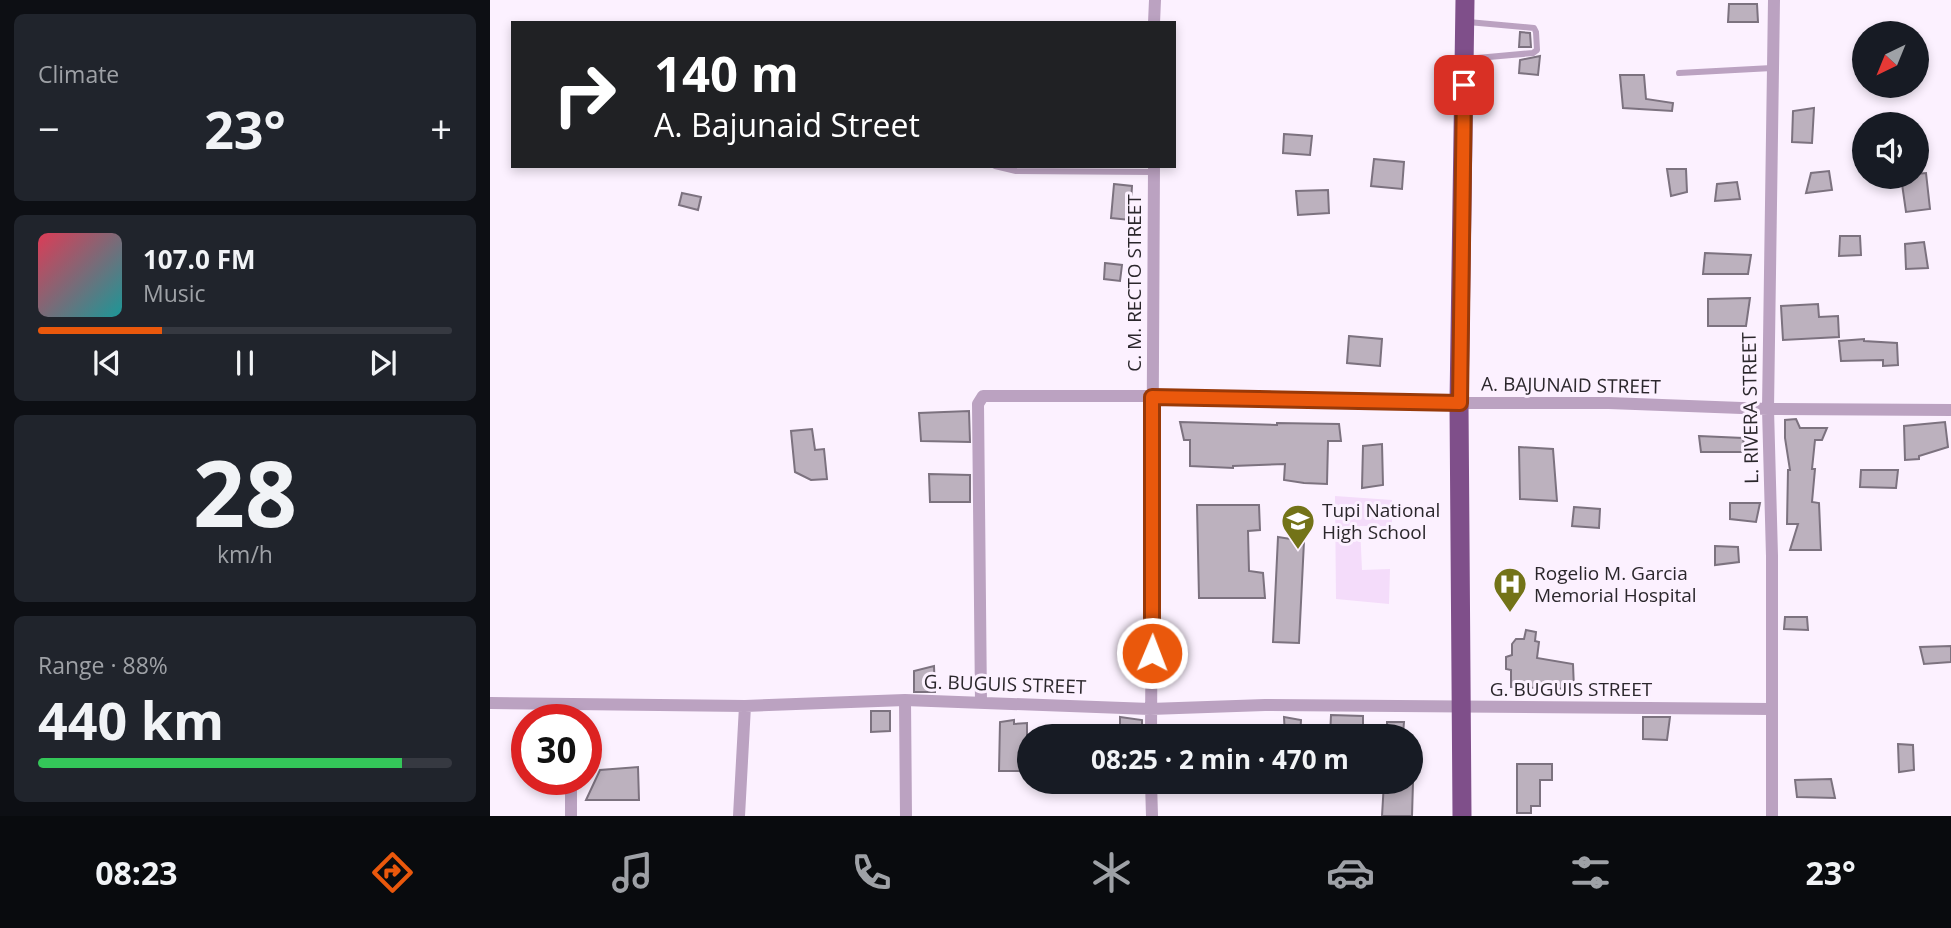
<!DOCTYPE html>
<meta charset="utf-8">
<style>
:root{--surface:#171b24;--page:#20242c;--text:#f1f3f6;--muted:#9ea1a6;--line:#363941;--accent:#ea580c}
body{margin:0;font-family:"Open Sans",sans-serif;background:var(--page);color:var(--text);height:100vh;display:flex;flex-direction:column;font-size:26px;white-space:nowrap}
*{box-sizing:border-box;margin:0}
p{font-size:23px;color:var(--muted)}
.icon{flex:none;width:38px;height:38px;fill:none;stroke:currentColor;stroke-width:2;stroke-linecap:round;stroke-linejoin:round}
.map{position:relative;flex:1;overflow:hidden}
.details{display:flex;flex-direction:column;gap:14px;padding:14px;background:#0d0f14;width:490px}
.details>*{flex:none}
.banner{position:absolute;left:21px;top:21px;width:665px;height:147px;border-radius:0px;box-shadow:0 4px 10px #0003;background:#202124;color:#fff;overflow:hidden}
.needle{width:46px;rotate:223deg}
.buttons{position:absolute;left:1362px;top:21px;display:grid;gap:14px}
.buttons a{display:grid;place-items:center;width:77px;height:77px;border-radius:50%;background:var(--surface);box-shadow:0 4px 10px #0003;font-size:35px}
.speed{position:absolute;left:21px;top:704px;display:flex;gap:14px;font-size:35px;font-weight:700;text-align:center}
.speed>*{display:grid;place-content:center;width:91px;height:91px;border-radius:50%;background:var(--surface);box-shadow:0 4px 10px #0003;line-height:1}
.speed .limit{border:10px solid #d22;background:#fff;color:#111}
.pin{position:absolute;display:grid;place-items:center;width:60px;height:60px;color:#fff;margin:-30px;border-radius:14px;box-shadow:0 4px 10px #0006}
.me{position:absolute;width:77px;margin:-38px;rotate:1deg;stroke-linejoin:round;filter:drop-shadow(0 0 5px #0008)}
.turn{display:flex;align-items:center;gap:24px;height:147px;padding:0 28px;font-size:32px}
.turn .icon{width:91px;height:91px;stroke-width:2.5}
.turn b{display:block;font-size:49px;line-height:60px}
.big{font-size:52px;font-weight:700;line-height:1.1}
.details .tile{flex:1;display:flex;flex-direction:column;justify-content:center;gap:10px;min-width:0;padding:0 24px;border-radius:10px;background:var(--page)}
.details .dial{align-items:center;gap:0}
.dial b{font-size:91px;line-height:1}
.song{display:flex;align-items:center;gap:21px}
.cover{width:84px;height:84px;border-radius:10px;background:linear-gradient(135deg,hsl(350 70% 55%),hsl(180 70% 35%))}
.played{height:7px;border-radius:4px;background:linear-gradient(90deg,var(--accent) 30%,var(--line) 30%)}
.keys{display:flex;justify-content:space-around;direction:ltr}
.heat{display:flex;justify-content:space-between;align-items:center;font-size:38px;direction:ltr}
.charge{height:10px;border-radius:5px;background:linear-gradient(90deg,#34c759 88%,var(--line) 0)}
.trip{position:absolute;left:527px;top:724px;width:406px;height:70px;border-radius:35px;background:var(--surface);box-shadow:0 4px 10px #0003;font-weight:700;line-height:70px;text-align:center}
.dock{display:flex;height:112px;justify-content:space-around;align-items:center;background:#090b0e;color:var(--muted)}
.dock .icon{width:49px;height:49px}
.dock .active{color:var(--accent)}
.dock b{font-size:32px;color:var(--text)}
main{display:flex;flex:1;min-height:0}
.map>svg:first-child{display:block}
</style>
<main>
<section class="details">
<div class="tile"><p>Climate</p>
<div class="heat"><a>−</a><b class="big">23°</b><a>+</a></div>
</div>
<div class="tile">
<div class="song"><i class="cover"></i><div><b>107.0 FM</b><p>Music</p></div></div>
<div class="played"></div>
<div class="keys"><svg class="icon" aria-label="previous" viewBox="0 0 24 24"><path d="M18 5L8 12l10 7zM5 5v14"/></svg><svg class="icon" aria-label="pause" viewBox="0 0 24 24"><path d="M8 5v14M16 5v14"/></svg><svg class="icon" aria-label="next" viewBox="0 0 24 24"><path d="M6 5l10 7-10 7zM19 5v14"/></svg></div>
</div>
<div class="tile dial"><b>28</b><p>km/h</p></div>
<div class="tile"><p>Range · 88%</p><b class="big">440 km</b><div class="charge"></div></div>
</section>
<div class="map">
<svg width="1461" height="816" viewBox="0 0 1461 816">
<rect width="100%" height="100%" fill="#fcf1ff"/>
<path fill="#f4dcfa" d="M845,496l57,4v26h-32l2,44 28,-1 -1,35 -53,-5z"/>
<path fill="#bcb1be" stroke="#7c727f" stroke-width="2" d="M1239,4h28l1,18h-30z
M1030,32l10,1 1,14h-12z
M1050,56l-2,19 -19,-2 1,-13z
M1130,75h24l2,24 27,4 -1,8 -49,-3z
M1324,108l-2,35 -20,-1 1,-31z
M794,134l28,2 -2,19 -27,-2z
M884,159l30,3 -2,27 -31,-3z
M1177,169h19l1,23 -16,4z
M1339,171l3,19 -26,3 5,-20z
M1436,173l4,36 -24,3 -5,-35h15v-3z
M1247,182l3,17 -25,2 2,-17z
M624,184l18,2 -2,34 -19,-2z
M838,190l1,23 -31,2 -2,-24z
M192,193l19,4 -3,13 -19,-5z
M1350,236h20l1,19 -22,1z
M1434,242l4,26 -22,1 -1,-25z
M1215,253l46,2 -3,19h-45z
M615,263l17,2 -2,16 -16,-2z
M1260,298l-4,28h-38v-27z
M1328,304l1,13 19,-1 1,21 -56,3 -2,-34z
M859,336l33,3 -2,27 -33,-3z
M1374,339v2l33,2 1,22 -15,1v-6l-42,1 -2,-20z
M479,411l1,31 -49,-1 -2,-28z
M1306,419l4,9h27l-5,12h-7l-3,29h3l-3,33 7,1 2,47h-31l8,-26h-11l1,-54h2l-5,-32v-18z
M690,422l97,3v-2l62,1 2,17h-13l-1,43 -23,-1 -20,-3 1,-16 -52,2v2l-43,-2v-26h-6z
M1455,422l3,25 -29,9v3l-14,1 -1,-34z
M322,429l3,21 9,-1 3,30 -16,1 -16,-8 -4,-41z
M1209,436l44,2 2,14h-44z
M892,444l1,41 -21,3 1,-42z
M1029,447l34,2 4,52 -37,-2z
M1371,470h37l-2,18 -36,-1z
M439,474l41,1v27h-40z
M1240,503h30l-4,19 -26,-3z
M707,505h62l1,25 -12,1 1,40 14,2 2,25h-66z
M1084,507l26,2 -1,19 -27,-2z
M788,537l26,4 -5,102 -26,-1z
M1225,546l23,1 1,15 -24,3z
M1295,617h22l1,13 -24,-1z
M1036,630l10,2 -1,9 4,1 -2,16 36,6 1,25 -63,-2v-17l-5,-1v-12l6,-2v-11l4,-5h8z
M1461,646v16l-27,2 -4,-17z
M444,666l1,26h-21v-21z
M381,711h19v20l-19,1z
M841,715l32,1v21h-33z
M630,717l22,3v10h-6v7h-16z
M794,717l17,3 -1,17h-15z
M1153,717h27l-3,23 -24,-1z
M524,720v4l13,-1v48h-28l1,-49z
M897,722h17l-1,12 -16,-1z
M1408,744l15,1 1,25 -15,2z
M1027,764h35v16h-12v26h-9v7h-14z
M148,767l1,33h-53l14,-30z
M1341,779l4,19 -38,-1 -2,-17z
M894,782h29l-1,34h-30z"/>
<g fill="none" stroke-linecap="round" stroke-linejoin="round">
<path stroke="#bba2c1" stroke-width="6" d="M976,59l67,-6 4,-3 -1,-18 -2,-4 -66,-6
M1189,73l93,-5
M505,166l21,5 138,1"/>
<path stroke="#bba2c1" stroke-width="12" d="M664,23l1,-23
M415,700l1,116
M0,703l255,3 160,-6 245,9 115,-4 506,4
M491,703l-3,-299 5,-8h169l307,7h150l159,6 183,1
M661,737l3,-571
M661,782l1,34
M81,816v-37
M249,816l6,-110
M1282,816v-260l-4,-147 6,-409"/>
<path stroke="#7f4f8a" stroke-width="19" d="M972,816l-3,-413 6,-403"/>
</g>
<g fill="none" stroke-linecap="round" stroke-linejoin="round">
<defs>
<path id="route" d="M662,653v-256l308,6 4,-318"/>
</defs>
<use href="#route" stroke="#983908" stroke-width="18"/>
<use href="#route" stroke="#ea580c" stroke-width="12"/>
</g>
<defs>
<symbol id="school-pin" viewBox="-11 -11 22 30"><path d="M0 17L-7.5 6A9.5 9.5 0 1 1 7.5 6Z" fill="#737318" stroke="#fcf1ff"/><path d="M0-5L7-2L0 1L-7-2ZM-4 1L0 2.5L4 1V4Q0 6-4 4Z" fill="#fff"/></symbol>
<symbol id="hospital-pin" viewBox="-11 -11 22 30"><path d="M0 17L-7.5 6A9.5 9.5 0 1 1 7.5 6Z" fill="#737318" stroke="#fcf1ff"/><path d="M-5-5h3v3.5h4V-5h3V5h-3V1.5h-4V5h-3Z" fill="#fff"/></symbol>
</defs>
<g fill-rule="evenodd">
<use href="#school-pin" x="789" y="502" width="38" height="52"/>
<use href="#hospital-pin" x="1001" y="565" width="38" height="52"/>
</g>
<g text-anchor="middle" stroke-width="6" stroke-linejoin="round" paint-order="stroke">
<g font-size="19" fill="#2b272c" stroke="#fcf1ff">
<text transform="translate(644 283) rotate(-90)" y="7">C. M. RECTO STREET</text>
<text transform="translate(1081 385) rotate(1)" y="7">A. BAJUNAID STREET</text>
<text transform="translate(1260 408) rotate(-91)" y="7">L. RIVERA STREET</text>
<text transform="translate(515 684) rotate(2)" y="7">G. BUGUIS STREET</text>
<text x="1081" y="696">G. BUGUIS STREET</text>
</g>
<g font-size="19" fill="#2b272c" stroke="#fcf1ff" text-anchor="start">
<text x="832" y="517">Tupi National<tspan x="832" dy="22">High School</tspan></text>
<text x="1044" y="580">Rogelio M. Garcia<tspan x="1044" dy="22">Memorial Hospital</tspan></text>
</g>
</g>
</svg>
<div class="buttons">
<a><svg class="needle" viewBox="-14 -14 28 28"><path d="M0-13l5 13h-10z" fill="#e53935"/><path d="M0 13l5-13h-10z" fill="#9ea1a6"/></svg></a>
<a><svg class="icon" aria-label="sound" viewBox="0 0 24 24"><path d="M4 9h4l5-4v14l-5-4H4zM17 9q2 3 0 6"/></svg></a>
</div>
<div class="speed"><div class="limit">30</div></div>
<div class="pin" style="left:974px;top:85px;background:#d93025"><svg class="icon" aria-label="arrive" viewBox="0 0 24 24"><path d="M6 21V4h12l-3 4 3 4H6"/></svg></div>
<svg class="me" style="left:662px;top:653px" viewBox="-20 -20 40 40"><circle r="17" fill="#ea580c" stroke="#fff" stroke-width="3"/><path d="M0-11L8 9 0 5-8 9z" fill="#fff"/></svg>
<div class="trip">08:25 · 2 min · 470 m</div>
<div class="banner">
<div class="turn"><svg class="icon" aria-label="right" viewBox="0 0 24 24"><path d="M7 20v-9h11M14 6l5 5-5 5"/></svg><div><b>140 m</b>A. Bajunaid Street</div></div>
</div>
</div>
</main>
<nav class="dock">
<b>08:23</b>
<svg class="icon active" aria-label="directions" viewBox="0 0 24 24"><path d="M12 3l9 9-9 9-9-9zM9 14v-3h6M13 9l2 2-2 2"/></svg>
<svg class="icon" aria-label="music" viewBox="0 0 24 24"><path d="M9 18V5l10-2v13"/><circle cx="6" cy="18" r="3"/><circle cx="16" cy="16" r="3"/></svg>
<svg class="icon" aria-label="phone" viewBox="0 0 24 24"><path d="M5 4h4l2 5-3 2q2 4 5 5l2-3 5 2v4C11 20 4 13 5 4z"/></svg>
<svg class="icon" aria-label="climate" viewBox="0 0 24 24"><path d="M12 3v18M4 7l16 10M4 17L20 7"/></svg>
<svg class="icon" aria-label="car" viewBox="0 0 24 24"><path d="M5 17H2v-5l4-1 3-4h7l3 4 3 1v5h-3M9 17h6M6 11h13"/><circle cx="7" cy="17" r="2"/><circle cx="17" cy="17" r="2"/></svg>
<svg class="icon" aria-label="filters" viewBox="0 0 24 24"><path d="M4 7h16M4 17h16"/><circle cx="9" cy="7" r="2"/><circle cx="15" cy="17" r="2"/></svg>
<b>23°</b>
</nav>
